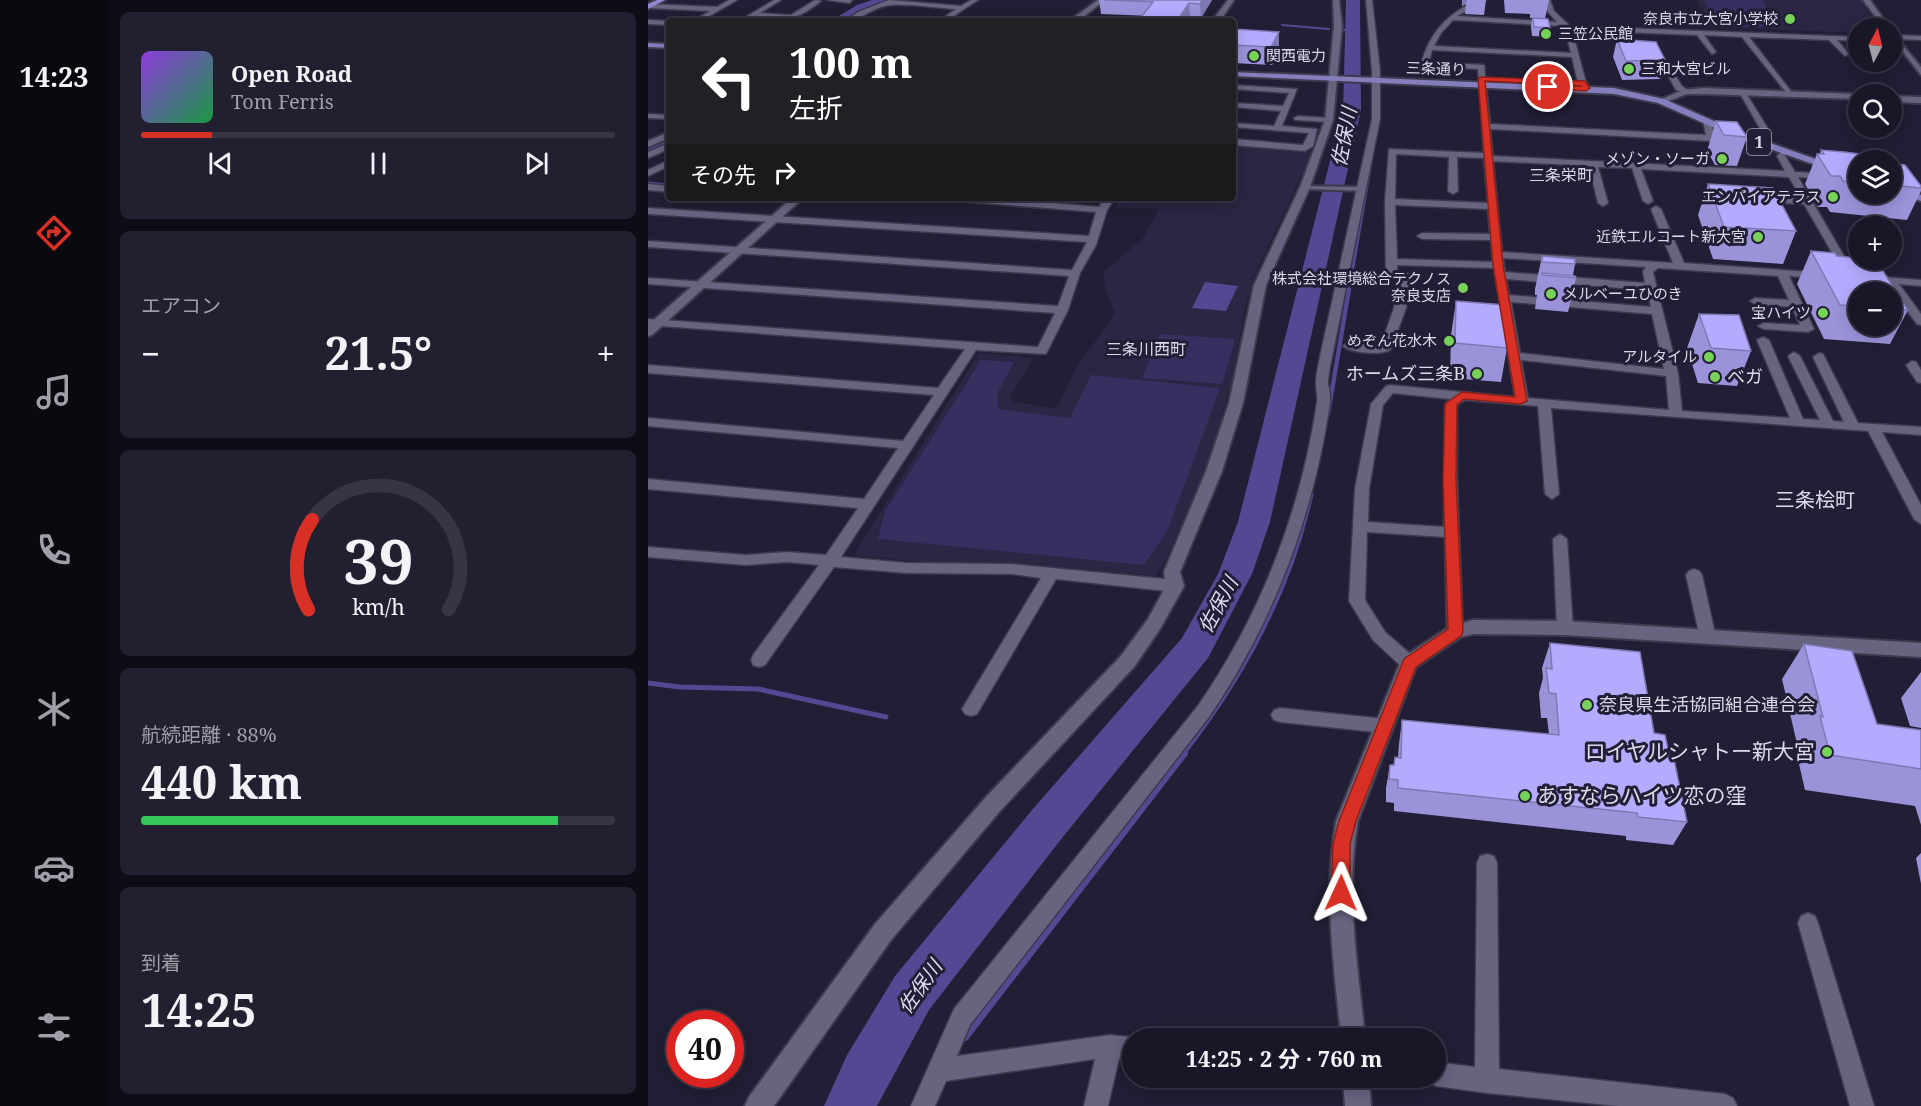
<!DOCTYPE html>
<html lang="ja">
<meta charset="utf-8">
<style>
:root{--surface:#191628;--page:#221f30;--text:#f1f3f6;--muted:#9f9fa8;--line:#373545;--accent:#d93025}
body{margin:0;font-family:"Noto Serif","Noto Sans JP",serif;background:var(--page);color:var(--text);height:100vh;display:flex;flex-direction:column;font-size:22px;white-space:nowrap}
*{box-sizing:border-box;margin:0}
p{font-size:20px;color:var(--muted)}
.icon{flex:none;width:33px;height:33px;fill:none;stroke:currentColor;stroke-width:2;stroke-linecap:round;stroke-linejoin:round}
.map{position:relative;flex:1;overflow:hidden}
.sheet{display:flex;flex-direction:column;gap:12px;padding:12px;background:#0e0c16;width:540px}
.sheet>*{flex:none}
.guide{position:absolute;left:18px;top:18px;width:570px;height:183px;border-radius:6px;box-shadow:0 3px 15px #0003,0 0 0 2px var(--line);background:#202124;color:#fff;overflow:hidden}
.needle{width:39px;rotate:7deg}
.tools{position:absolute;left:1200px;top:18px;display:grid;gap:12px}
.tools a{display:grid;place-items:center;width:54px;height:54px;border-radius:50%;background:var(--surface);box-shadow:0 3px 15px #0003,0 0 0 2px var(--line);font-size:30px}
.speed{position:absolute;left:18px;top:1010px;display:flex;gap:12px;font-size:30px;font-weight:700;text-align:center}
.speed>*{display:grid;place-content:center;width:78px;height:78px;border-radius:50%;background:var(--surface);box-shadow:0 3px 15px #0003,0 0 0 2px var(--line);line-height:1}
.speed .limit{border:9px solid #d22;background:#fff;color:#111}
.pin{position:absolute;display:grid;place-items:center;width:51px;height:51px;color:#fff;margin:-26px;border:3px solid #fff;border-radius:50%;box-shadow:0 2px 6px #0007}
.me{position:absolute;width:66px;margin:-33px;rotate:1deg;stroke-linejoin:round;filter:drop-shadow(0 0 4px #0008)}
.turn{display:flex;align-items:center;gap:21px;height:126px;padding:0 24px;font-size:27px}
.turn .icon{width:78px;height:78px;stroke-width:2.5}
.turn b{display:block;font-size:42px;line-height:51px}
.then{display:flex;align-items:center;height:57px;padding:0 24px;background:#0003;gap:12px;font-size:22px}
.big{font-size:45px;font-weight:700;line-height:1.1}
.sheet .card{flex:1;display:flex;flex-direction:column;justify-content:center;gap:9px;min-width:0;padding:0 21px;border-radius:9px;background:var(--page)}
.sheet .dial{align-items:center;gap:0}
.dial svg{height:156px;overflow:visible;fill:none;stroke:var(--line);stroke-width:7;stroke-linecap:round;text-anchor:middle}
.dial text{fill:var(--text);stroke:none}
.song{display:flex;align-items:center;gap:18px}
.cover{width:72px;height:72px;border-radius:9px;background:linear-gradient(135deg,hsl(270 70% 55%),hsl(140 70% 35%))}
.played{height:6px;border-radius:3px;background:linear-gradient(90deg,var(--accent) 15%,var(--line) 15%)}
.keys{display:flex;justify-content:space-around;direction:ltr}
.heat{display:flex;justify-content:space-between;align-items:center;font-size:33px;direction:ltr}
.charge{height:9px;border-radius:4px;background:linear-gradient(90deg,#34c759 88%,var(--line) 0)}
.trip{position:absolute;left:474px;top:1028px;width:324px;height:60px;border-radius:30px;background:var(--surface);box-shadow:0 3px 15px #0003,0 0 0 2px var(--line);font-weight:700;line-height:60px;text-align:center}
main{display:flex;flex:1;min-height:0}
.menu{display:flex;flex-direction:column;width:108px;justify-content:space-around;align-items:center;background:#0a0910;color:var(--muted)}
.menu .icon{width:42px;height:42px}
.menu .current{color:var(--accent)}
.menu b{font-size:27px;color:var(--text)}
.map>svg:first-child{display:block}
</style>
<main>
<nav class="menu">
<b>14:23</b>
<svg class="icon current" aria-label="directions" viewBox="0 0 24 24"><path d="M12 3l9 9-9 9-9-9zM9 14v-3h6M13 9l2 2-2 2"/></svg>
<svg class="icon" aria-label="music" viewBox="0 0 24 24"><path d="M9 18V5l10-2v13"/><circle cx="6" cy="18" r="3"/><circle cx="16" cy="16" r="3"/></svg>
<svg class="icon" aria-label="phone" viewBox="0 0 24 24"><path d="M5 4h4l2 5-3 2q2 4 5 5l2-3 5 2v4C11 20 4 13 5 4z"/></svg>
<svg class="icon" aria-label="climate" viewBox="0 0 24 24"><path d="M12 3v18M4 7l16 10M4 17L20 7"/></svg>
<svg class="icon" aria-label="car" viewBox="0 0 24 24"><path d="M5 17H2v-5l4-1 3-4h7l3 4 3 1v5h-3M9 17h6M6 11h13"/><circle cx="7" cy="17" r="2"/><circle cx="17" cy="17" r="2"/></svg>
<svg class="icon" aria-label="filters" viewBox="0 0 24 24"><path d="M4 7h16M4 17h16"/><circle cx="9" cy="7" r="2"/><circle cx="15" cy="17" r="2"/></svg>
</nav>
<section class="sheet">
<div class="card">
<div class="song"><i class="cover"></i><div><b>Open Road</b><p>Tom Ferris</p></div></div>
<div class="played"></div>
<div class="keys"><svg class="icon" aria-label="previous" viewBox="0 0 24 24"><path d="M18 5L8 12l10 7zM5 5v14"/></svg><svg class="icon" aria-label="pause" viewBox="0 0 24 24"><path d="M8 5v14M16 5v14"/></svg><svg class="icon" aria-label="next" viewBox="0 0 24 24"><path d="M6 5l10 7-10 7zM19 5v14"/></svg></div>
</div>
<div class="card"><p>エアコン</p>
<div class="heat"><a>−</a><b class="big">21.5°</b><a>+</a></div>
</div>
<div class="card dial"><svg viewBox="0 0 100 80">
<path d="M14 69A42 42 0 1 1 86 69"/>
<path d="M14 69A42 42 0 0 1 16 23" stroke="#d93025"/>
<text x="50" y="56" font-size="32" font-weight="700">39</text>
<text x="50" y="72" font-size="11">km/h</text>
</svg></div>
<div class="card"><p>航続距離 · 88%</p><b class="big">440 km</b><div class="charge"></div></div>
<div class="card"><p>到着</p><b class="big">14:25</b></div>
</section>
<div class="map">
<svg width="1273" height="1106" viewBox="0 0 1273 1106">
<rect width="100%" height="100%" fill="#211e35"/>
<path fill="#2a2643" d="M1049,0h164l6,11 14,17h-23v5l-149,-6z
M585,144l78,6 -5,16 -45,96 -9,23 -8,28 -12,68 -14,50 -22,61 -31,70 -10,14 -138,-12 -98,-2 -62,-6 -1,-5 123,-198 54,5 -23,40 4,4 40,6 5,-4 16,-34 40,-57 -9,-22 -3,-15 2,-5 38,-33 16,-29 -44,-2 5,-9h113z"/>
<path fill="#372f60" d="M1056,0h59l11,23 -10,-1 2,5 -52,-1z
M512,334l75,5 -13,45 -80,-6z
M333,360l33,2 -17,32 1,15 72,9 21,-43 129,13 -52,142 -24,35 -266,-26 7,-28z"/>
<path fill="#544892" d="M557,282l33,4 -12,25 -34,-3z"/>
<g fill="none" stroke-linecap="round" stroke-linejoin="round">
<path stroke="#544892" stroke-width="2" d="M634,25l47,4
M692,30h14"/>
<path stroke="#544892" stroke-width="3" d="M0,183l21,2
M703,279l22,-128"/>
<path stroke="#544892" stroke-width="4.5" d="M680,414l23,-137"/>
<path stroke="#544892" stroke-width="5" d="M0,683l32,4 78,2 128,28
M535,754c60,-77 107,-164 128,-260"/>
<path stroke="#544892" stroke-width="8" d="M317,1037l219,-284"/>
<path fill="#544892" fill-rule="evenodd" d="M224,0h20l-43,21h-18l26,-16z
M698,0h14l1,110 -91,412 -18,52 -44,84 -146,180 -133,172 -52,96h-53l23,-51 48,-79 137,-166 150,-172 36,-64 20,-52 105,-412z
M21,135v13l-21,8v-13z"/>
<defs>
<path id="pedestrian" d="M655,186l58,1 3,2 -3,2 -56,-2 -2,-1z"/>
<path id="minor" d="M81,0h8l-36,21h-8l17,-10 -62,-3 1,-4 68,3z
M126,0h7l-21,13 31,2 24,-15 6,1c-27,22 -32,16 -64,16 -6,0 -11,4 -18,4z
M179,0h24l1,1 -3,2z
M241,0l72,6 10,-6h7l-32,21h-7l17,-12c-18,-1 -56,-7 -71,-3 -14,3 -26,15 -39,15l12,-9z
M718,0h6l8,71v48l-47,233c-2,10 -5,22 -5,32 1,6 3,12 2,18 -16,113 -57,221 -121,315l-239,308 -13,31 153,-21 28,3h-6v20h-13l-11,48h-24l11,-47 -149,22 -11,25h-24l43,-97 243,-302c63,-90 104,-196 120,-305 1,-6 -1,-12 -1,-18 0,-11 3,-22 5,-32l51,-233v-48z
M830,0h8l-29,16 100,6 -9,-10 -4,-12h6l4,11 16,15 288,11v4l-21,-1 12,14 -4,2 -16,-16 -80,-3 44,57 -4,2 -47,-59 -38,-2 12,17 -4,2 -15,-19 -125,-5 13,49 5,10 -4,2h-3l-6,-12 -5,-22 -140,-7 -3,12 55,3 6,59 216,11 -3,-14 4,-2 4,2 4,17 -4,3 -221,-12 3,27 292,15 -8,-15 7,-7 4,3 -3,4 10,16 63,3v6l-60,-4 57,98 -5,3 -5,-3 -41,-71 -40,-2 -5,-3 5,-3 37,2 -12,-21 -148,-8 12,32 -5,3 -5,-3 -11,-33 -34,-1 10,36 -5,3 -5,-3 -9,-37 -96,-5 9,91 171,11 -22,-54 5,-3 5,3 23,54 140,10 1,2 -5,3 -31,-2 25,53 -6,3 -44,-3 -6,-3 6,-3 36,2 -8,-18 -37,-3 -5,-3 5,-3 34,2 -11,-24 -120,-8 -5,4 25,101 4,38 108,7 -33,-78 6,-3 6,3 34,79 17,1 -32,-64 6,-4 6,4 33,65 11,1 -31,-65 6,-4 4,1 35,69 63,4v8l-39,-3 39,73v19l-7,-5 -46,-88 -317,-23 8,86 -7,5 -7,-5 -7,-88 -73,-6 -8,5v75l6,152 -2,4 -6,2 -6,-2 -2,-4 -2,-95 -78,-5 -2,68 20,32 30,26 2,5 -2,5 -6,2 -6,-2 -30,-28 -24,-39 6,-112 16,-85 15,-18 4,-1 125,12 -21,-129 -97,-3v7h8l5,3 -4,33 -15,41c-8,7 -40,4 -48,-3l6,-4 32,3 13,-37 5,-30h-8l-5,-3 -1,-73 4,-53 95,4 -6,-84 -53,-3 -4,-2c9,-32 27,-51 57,-64zM805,20l109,6 3,3 6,24 -137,-7 7,-13zM748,154l53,3 -1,34 5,3 5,-3 -1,-34 27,1 4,45 -93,-4zM747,205l93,4 2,25 -68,-1 -5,3 5,3 69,1 2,22 -96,-3zM855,258l143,9 -3,4 2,12 -140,-11zM858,279l141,11 4,17 -142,-12zM863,302l141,12 12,55 -144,-16zM873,360l145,16 3,34 -141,-12zM745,393l57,6 -5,5 -1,123 -76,-5 1,-33 14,-84z
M0,20l21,1v4l-21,-1z
M1244,35l29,1v4l-28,-1z
M1004,46h4l26,40 8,6 -1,2 -13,-4z
M585,85l64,4 -15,37 35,3 -4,17 -8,5 -72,-6v-6l70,6 6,-12 -76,-6v-4l41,3 7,-15 -48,-4v-4l50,3 6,-13 -56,-4z
M1090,90h6l26,42 -2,8 -7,-2 1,-6z
M0,114l21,1v4l-21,-1z
M650,116l31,2 4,2 -4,2 -34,-2 -1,-2z
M21,143v6l-21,9v-6z
M21,160v6l-21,10v-6z
M0,184l21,2v6l-21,-2z
M305,198h39l107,9 6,-9h10l-8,12 -11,35 -16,28 -12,37 -22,44 -70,-4 -135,207 66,6 105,1 163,16 5,2 3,4 -3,4 -5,2 -119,-13 -79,135 -6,2 -6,-2 -3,-5 3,-5 76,-126 -29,-4 -105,-1 -73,-6 -69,98 -6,2 -6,-2 -2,-5 2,-5 66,-90 -32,-3 -41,3 -98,-8v-10l98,8 41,-3 39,3 32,-47 -210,-19v-10l216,20 34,-51 -250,-22v-8l255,23 31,-46 -286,-22v-8l290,23 27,-39 -317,-24v-6l390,28 17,-34 -407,-29v-6l410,28 11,-30 -421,-29v-6l424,29 15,-28 -439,-28v-6l441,28 7,-24 -138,-11z
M1223,276l50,4v6l-22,-2 22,30v11l-4,-1 -30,-41 -20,-2v-4z
M1264,361l4,1 5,8v13l-4,-1 -11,-17z
M912,534l7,5 6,89 -2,4 -6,2 -6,-2 -2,-4 -4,-89z
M1046,569l5,2 3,4 14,63 -2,4 -6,2 -6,-2 -2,-4 -14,-63 3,-4z
M632,708l105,11 6,2 3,5 -3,5 -6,2 -105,-11 -6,-2 -3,-5 3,-5z
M839,854l7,2 3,7 2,206 226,25 8,4 4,8h-119l-131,-13 -51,-7 -8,-4 -2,-5h10v-15l39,5 2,-204 3,-7z
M1160,913l7,3 3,7 56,183h-24l-52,-183 3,-7z"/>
<path id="tertiary" d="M450,0h7l-27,21h-9z
M580,0h6l-14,21h-8z
M685,0h6l3,26 -9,94 -23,67 -44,98 -23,118 -21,68 -42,101 4,14 -24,43 -26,38 -134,144 -109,129 -117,166h-29l4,-9 126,-173 111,-127 134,-140 28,-38 18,-33 -2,-14 42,-101 23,-68 25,-118 46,-98 25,-67 9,-94z
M1215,0h7l20,28h-6z
M1244,32l29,35v8l-29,-37z
M1056,88l154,6v5l-154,-5h-17l-26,10 -4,-3 26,-11z
M1244,96l29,1v6l-29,-1z
M21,132v6l-21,9v-6z
M144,198h11l-151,137 -4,1v-11z
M825,620l92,1 356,22v14l-356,-22 -92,-1 -12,3 -45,30 -58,154c-13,73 0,145 7,217h-24c-7,-73 -18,-145 -5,-217l66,-163 47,-31z
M695,1077h26l2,29h-26z"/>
<path id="primary" d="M0,43l21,1v4l-21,-1z
M585,72l381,16 50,11 75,33 119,42v6l-125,-44 -75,-33 -44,-9 -381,-18z
M1244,185l29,10v6l-29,-10z"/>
<path id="trunk" d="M9,0h8l-17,9v-5z"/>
</defs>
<use href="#pedestrian" stroke="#3d3a4d" stroke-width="4"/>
<use href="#minor" stroke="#3d3a4d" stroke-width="3"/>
<use href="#tertiary" stroke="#3d3a4d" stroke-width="4"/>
<use href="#primary" stroke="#3d3a4d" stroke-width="4"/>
<use href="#trunk" stroke="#3d3a4d" stroke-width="4"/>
<use href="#pedestrian" fill="#66647f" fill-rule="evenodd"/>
<use href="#minor" fill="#66647f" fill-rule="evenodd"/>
<use href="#tertiary" fill="#66647f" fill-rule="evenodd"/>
<use href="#primary" fill="#857ebc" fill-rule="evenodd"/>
<use href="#trunk" fill="#9087d0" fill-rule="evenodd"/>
</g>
<path fill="#9b93da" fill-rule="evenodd" d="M451,0h113l-11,18 -100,-4z
M814,0h24l-2,15 -19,-1 1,-10 -4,2z
M856,0h45l-4,19 5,9 -1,9 -17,-1 -1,-9 1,-9h-2v-4l-25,-1z
M585,29l46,3v17l-7,16 -39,-2z
M969,39l48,21 -5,19 -38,1 -9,-23z
M1068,121l31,16 -10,29 -22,-1 -8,-14z
M1173,150l23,2 33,4 18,5 2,3 8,1 16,21v5l-14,29 -77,-8 -3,-5h-9l-13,-23 12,-30h3zM1210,160h34v34h-34z
M1060,184l88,47 -13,33 -70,-5 -15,-44z
M1163,251l24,2 2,3 21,2v2h18l32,50 -18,34 -66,-5 -27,-55zM1210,292h34v34h-34z
M894,256l33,8 -2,11 3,3 -8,34 -33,-3 2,-14h-2v-6z
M808,301l51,47 -6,34 -51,-4 1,-43z
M1051,314l52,37 -14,35 -39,-3 -11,-35z
M902,643l104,90 16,25 17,64 -14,23 -47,-5v-4l-232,-25v-8l-8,-1v-14l4,-23h4l1,-8 3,1 1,-14 3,-24 147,14 -2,-16h-6l-2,-25 4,-15 -1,-10z
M1156,644l73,80 44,6v95l-6,-19 -110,-16 -9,-39 2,-3 -16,-69z
M1273,672v56l-11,-2 -9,-28z
M1273,853v31l-5,-26z"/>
<path fill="#7e78b2" d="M554,0h10l-11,18 -1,-14z
M815,0h4l-1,4 -4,2z
M541,3l1,14 -3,4h-10z
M631,32v17l-7,16 -1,-18z"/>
<path fill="#b4abfe" stroke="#7e78b2" stroke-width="1.5" d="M456,0h98l-2,4 -11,-1 -12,18h-39l15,-19z
M885,18l15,1 2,9 -16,-1z
M585,29l46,3 -8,15 -38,-2z
M969,39l39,3 9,18 -39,1z
M1068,121l21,1 10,15 -23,-2z
M1173,150l23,2 33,4 18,5 2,3 8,1 16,21v2l-29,-3v-25h-34v22l-15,-1 -3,-5h-9l-14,-22h7z
M1060,184l65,4 23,43 -72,-4z
M1163,251l24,2 2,3 21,2v2h18l32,50 -16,-1v-17h-34v14l-18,-1z
M894,256l33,3v5l-33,-2z
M894,273l33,3 1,2 -34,-3z
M808,301l49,4 2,43 -52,-5z
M1051,314l40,1 12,36 -40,-3z
M902,643l90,9 14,81 11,2 5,23 4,1 13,63 -49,-5 -1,-4 -239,-25v-8l-9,-1 1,-14h4l1,-8 6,1 1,-38 157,15 -3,-41 -7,-1 -3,-25 6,1z
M1156,644l48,7 25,73 44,6v39l-91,-14 -10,-39 3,1z"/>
<path fill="#d93025" stroke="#8d1f18" stroke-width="1.5" d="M833,77l104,4 5,7 -4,3 -38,-2 -3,-3h37l-97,-5 18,184 24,136 -6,3 -57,-5 -7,6 -1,75 7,152 -2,4 -45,31 -60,154 -6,23v49l-3,6 -6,3 -7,-3 -3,-6 2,-49 6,-23 65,-162 44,-30 -5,-149 2,-76 17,-12 53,5 -22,-132 -15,-186z"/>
<g fill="#78d158" stroke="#211e35" stroke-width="2">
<circle cx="1142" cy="19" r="6"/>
<circle cx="898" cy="34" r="6"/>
<circle cx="606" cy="56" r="6"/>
<circle cx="981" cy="69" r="6"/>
<circle cx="1074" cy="159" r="6"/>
<circle cx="1185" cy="197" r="6"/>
<circle cx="1110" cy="237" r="6"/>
<circle cx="815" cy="288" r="6"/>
<circle cx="903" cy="294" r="6"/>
<circle cx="1175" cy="313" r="6"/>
<circle cx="801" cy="341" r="6"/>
<circle cx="1061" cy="357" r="6"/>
<circle cx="829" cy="374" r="6"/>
<circle cx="1067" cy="377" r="6"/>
<circle cx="939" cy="705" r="6"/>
<circle cx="1179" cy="752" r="6"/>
<circle cx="877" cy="796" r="6"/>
</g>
<g text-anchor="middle" stroke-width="6" stroke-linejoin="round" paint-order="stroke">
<g font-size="15" fill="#dbdaea" stroke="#211e35" text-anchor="end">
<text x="1130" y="24">奈良市立大宮小学校</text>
<text x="910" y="39" text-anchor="start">三笠公民館</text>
<text x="618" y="61" text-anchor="start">関西電力</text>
<text x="993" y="74" text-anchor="start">三和大宮ビル</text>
<text x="1062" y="164">メゾン・ソーガ</text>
<text x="1173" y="202">エンパイアテラス</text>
<text x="1098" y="242">近鉄エルコート新大宮</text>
<text x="803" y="284">株式会社環境総合テクノス<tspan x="803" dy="17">奈良支店</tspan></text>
<text x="915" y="299" text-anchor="start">メルベーユひのき</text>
<text x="1163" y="318">宝ハイツ</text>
<text x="789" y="346">めぞん花水木</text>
<text x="1049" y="362">アルタイル</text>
</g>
<g font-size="15" fill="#dbdaea" stroke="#211e35">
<text transform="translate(788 69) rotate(2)" y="5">三条通り</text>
</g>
<rect fill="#211e35" stroke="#a3a2b4" stroke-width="1.5" x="1099" y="129" width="24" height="26" rx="4.5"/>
<g font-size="16" font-weight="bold" fill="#dbdaea">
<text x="1111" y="148">1</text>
</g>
<g font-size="16" fill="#dbdaea" stroke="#211e35">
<text x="913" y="181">三条栄町</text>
<text x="498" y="355">三条川西町</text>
</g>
<g font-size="18" fill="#dbdaea" stroke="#211e35" text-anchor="start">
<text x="817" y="380" text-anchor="end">ホームズ三条B</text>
<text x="1079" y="383">ベガ</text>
<text x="951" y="711">奈良県生活協同組合連合会</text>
</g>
<g font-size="20" font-style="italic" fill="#dddcf2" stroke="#211e35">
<text transform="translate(696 137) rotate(-79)" y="7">佐保川</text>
<text transform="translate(570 605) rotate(-62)" y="7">佐保川</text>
<text transform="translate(272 987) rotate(-55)" y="7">佐保川</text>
</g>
<g font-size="20" fill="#dbdaea" stroke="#211e35">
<text x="1167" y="507">三条桧町</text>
</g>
<g font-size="21" fill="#dbdaea" stroke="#211e35" text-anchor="end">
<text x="1167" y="759">ロイヤルシャトー新大宮</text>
<text x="889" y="803" text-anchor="start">あすならハイツ恋の窪</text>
</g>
</g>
</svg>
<div class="tools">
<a><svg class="needle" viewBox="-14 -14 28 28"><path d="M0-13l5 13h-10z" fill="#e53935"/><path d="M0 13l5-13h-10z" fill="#9f9fa8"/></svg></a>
<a><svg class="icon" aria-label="search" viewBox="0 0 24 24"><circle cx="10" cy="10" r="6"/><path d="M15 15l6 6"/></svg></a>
<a><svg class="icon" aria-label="layers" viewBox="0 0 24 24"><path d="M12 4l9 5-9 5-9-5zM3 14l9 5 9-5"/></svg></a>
<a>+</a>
<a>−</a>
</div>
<div class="speed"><div class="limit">40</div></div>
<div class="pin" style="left:900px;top:87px;background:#d93025"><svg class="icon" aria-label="arrive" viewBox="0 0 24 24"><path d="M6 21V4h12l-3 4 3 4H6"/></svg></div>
<svg class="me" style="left:693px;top:893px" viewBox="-20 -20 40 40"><path d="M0-17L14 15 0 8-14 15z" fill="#d93025" stroke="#fff" stroke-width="4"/></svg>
<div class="trip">14:25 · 2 分 · 760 m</div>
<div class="guide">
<div class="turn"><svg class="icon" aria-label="left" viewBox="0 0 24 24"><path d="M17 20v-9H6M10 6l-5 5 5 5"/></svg><div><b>100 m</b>左折</div></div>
<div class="then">その先<svg class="icon" aria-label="right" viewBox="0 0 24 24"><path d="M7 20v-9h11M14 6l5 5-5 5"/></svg></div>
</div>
</div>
</main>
